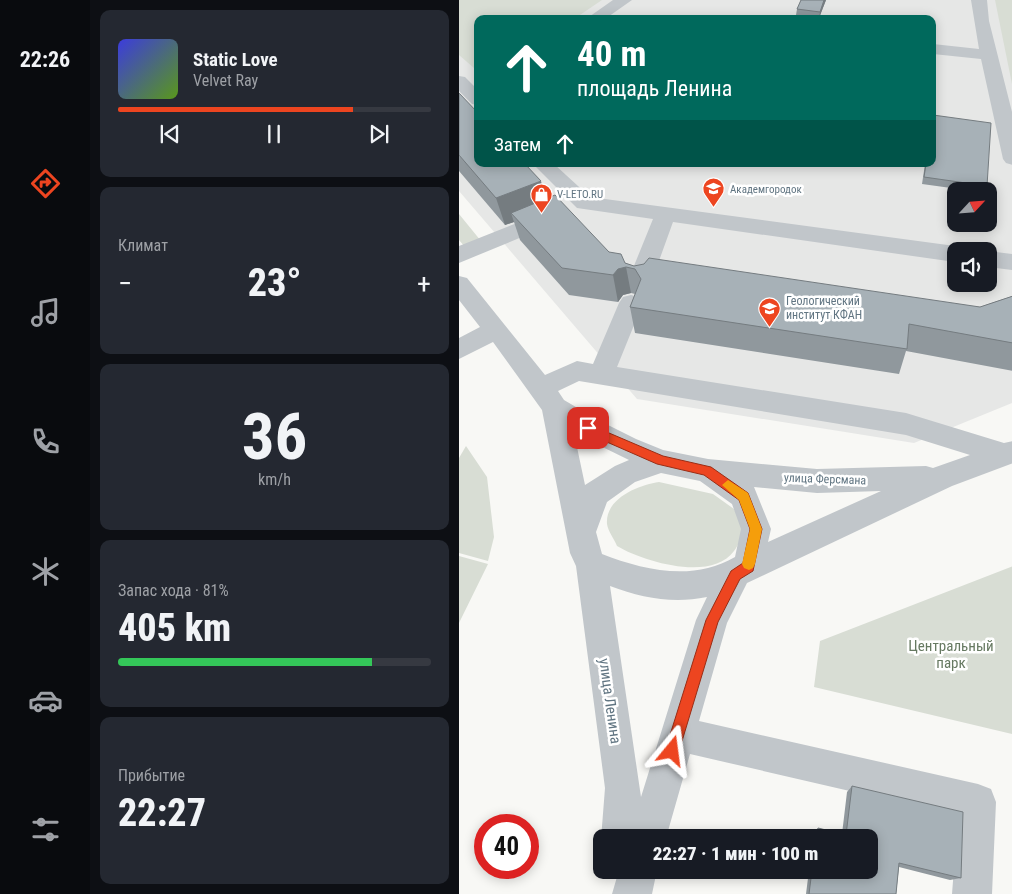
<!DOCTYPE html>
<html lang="ru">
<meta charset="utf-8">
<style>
:root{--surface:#171b24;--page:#242831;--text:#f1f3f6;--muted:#9ea1a6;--line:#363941;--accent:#ed4520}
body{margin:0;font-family:"Roboto Condensed",sans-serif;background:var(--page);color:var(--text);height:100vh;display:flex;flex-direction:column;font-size:19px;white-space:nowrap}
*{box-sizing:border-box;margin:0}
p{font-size:16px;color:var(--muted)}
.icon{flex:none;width:28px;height:28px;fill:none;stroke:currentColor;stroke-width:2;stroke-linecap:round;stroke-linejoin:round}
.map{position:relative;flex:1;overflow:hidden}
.drawer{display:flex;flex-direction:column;gap:10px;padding:10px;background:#0d0f14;width:369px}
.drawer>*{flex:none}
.top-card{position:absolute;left:15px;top:15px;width:462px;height:152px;border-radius:10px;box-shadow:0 2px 12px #0003;background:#00695c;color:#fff;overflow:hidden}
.needle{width:32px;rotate:64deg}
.controls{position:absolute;left:488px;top:182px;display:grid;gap:10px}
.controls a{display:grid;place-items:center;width:50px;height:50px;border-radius:10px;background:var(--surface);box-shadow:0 2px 12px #0003;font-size:25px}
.speed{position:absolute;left:15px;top:814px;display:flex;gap:10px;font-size:25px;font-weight:700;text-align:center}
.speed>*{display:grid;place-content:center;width:65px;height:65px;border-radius:50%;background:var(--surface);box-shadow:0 2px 12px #0003;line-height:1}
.speed .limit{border:8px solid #d22;background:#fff;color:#111}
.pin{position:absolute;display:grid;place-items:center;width:42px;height:42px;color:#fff;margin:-21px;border-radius:10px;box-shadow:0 2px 8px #0006}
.me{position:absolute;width:55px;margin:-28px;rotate:16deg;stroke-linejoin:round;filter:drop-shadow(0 0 4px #0008)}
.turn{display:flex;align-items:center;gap:18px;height:105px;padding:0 20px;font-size:22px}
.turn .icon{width:65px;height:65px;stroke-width:2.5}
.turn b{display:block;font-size:35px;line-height:42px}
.then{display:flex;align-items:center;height:48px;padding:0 20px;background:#0003;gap:10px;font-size:19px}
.big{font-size:38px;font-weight:800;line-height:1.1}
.drawer .tile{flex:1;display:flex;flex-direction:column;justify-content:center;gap:8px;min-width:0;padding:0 18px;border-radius:10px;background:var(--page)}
.drawer .dial{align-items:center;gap:0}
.dial b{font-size:65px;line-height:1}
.song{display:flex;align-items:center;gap:15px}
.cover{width:60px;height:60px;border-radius:8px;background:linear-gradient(135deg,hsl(240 70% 55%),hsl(90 70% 35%))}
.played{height:5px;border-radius:2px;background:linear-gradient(90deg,var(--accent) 75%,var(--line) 75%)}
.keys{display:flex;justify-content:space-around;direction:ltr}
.heat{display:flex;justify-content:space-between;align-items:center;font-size:28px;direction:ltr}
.charge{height:8px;border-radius:4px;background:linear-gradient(90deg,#34c759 81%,var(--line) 0)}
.trip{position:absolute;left:134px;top:829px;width:285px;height:50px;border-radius:10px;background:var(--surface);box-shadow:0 2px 12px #0003;font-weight:800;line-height:50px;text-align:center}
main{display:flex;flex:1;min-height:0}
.menu{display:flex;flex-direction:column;width:90px;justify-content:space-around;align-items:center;background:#090b0e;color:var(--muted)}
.menu .icon{width:35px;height:35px}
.menu .selected{color:var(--accent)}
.menu b{font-size:22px;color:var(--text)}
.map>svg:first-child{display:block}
</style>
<main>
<nav class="menu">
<b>22:26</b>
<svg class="icon selected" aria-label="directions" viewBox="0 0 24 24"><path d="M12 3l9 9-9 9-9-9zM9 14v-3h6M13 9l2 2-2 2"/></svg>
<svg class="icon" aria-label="music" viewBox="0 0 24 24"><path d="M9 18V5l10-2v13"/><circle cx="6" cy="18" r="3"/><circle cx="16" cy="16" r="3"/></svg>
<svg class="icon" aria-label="phone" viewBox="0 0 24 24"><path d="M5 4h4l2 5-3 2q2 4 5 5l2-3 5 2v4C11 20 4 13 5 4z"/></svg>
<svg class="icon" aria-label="climate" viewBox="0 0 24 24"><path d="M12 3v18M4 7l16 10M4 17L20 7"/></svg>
<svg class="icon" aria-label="car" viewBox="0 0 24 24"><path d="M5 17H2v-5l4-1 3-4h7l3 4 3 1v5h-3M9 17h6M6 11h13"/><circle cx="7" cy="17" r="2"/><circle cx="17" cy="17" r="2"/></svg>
<svg class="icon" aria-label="filters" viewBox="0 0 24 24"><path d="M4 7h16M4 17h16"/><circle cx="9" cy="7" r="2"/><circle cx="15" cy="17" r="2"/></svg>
</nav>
<section class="drawer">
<div class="tile">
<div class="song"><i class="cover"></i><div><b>Static Love</b><p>Velvet Ray</p></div></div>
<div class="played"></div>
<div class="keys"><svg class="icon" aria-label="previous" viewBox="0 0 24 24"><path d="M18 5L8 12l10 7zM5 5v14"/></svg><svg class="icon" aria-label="pause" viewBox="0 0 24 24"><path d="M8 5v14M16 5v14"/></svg><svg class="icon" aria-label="next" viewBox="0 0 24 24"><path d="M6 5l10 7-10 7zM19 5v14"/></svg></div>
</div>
<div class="tile"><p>Климат</p>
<div class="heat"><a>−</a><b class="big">23°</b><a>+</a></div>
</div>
<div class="tile dial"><b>36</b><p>km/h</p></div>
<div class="tile"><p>Запас хода · 81%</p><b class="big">405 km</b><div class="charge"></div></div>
<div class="tile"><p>Прибытие</p><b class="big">22:27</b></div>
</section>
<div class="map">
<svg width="554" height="894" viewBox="0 0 554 894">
<rect width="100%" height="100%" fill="#f8f8f5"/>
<path fill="#e6e7e6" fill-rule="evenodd" d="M0,0h553v403l-98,40 -277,-44 -178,-208zM19,19h455v145h-455zM496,191h33v33h-33zM496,251h33v33h-33z"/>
<path fill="#d8ddd4" d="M0,0h143l-28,19h-96v48l-4,1 -15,-13z
M536,0h17v84z
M0,214l22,27 -16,6 -6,-7z
M7,446l21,31 7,60 -6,24 -29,-8v-95z
M200,482l54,12 21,15 8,16c-1,9 -2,19 -8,26 -22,31 -90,11 -117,-5 -3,-7 -9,-15 -10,-22 -2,-26 32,-39 52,-42z
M0,556l29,8 -29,59z
M554,566l-1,168 -198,-47 6,-46z"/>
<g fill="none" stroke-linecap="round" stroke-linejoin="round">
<path fill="#c1c6ca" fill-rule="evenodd" d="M154,0h19l-27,19h-19z
M512,0h16l2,21 24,95v49l-7,-2 -3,-4 -22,-100 -48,-5v-10l46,5z
M0,76l6,1 13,13v15l-6,-1 -13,-13z
M74,164h21l36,33 365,49 9,5h-9v11l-282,-40 -22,61 -4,6 -8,2 -8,-2 -4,-6 26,-64 -76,-11z
M91,210l8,2 3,5 -3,5 -99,41v-17z
M529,251l25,3v16l-25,-3z
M0,276l8,2 78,97 32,-14 16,3 26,-61 4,-6 8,-2 8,2 4,6 -26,64 289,46 98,30 9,-2v22l-61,23 -205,97 -20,40 -28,98 279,63 13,5 5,13 -4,92h-40l6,-78 -268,-62 -24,84 -65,1 4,-51 -29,-222 -6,-13 -28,-143 -49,-68 -34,17v-21l21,-11 -21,-27zM120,381l327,54 64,20 -37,13 -7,-2 -109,3 -109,-10 -45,-9 -27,-11 -38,-19 -34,-20 -6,-9zM115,433l55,27 -14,6 -30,19zM202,473l39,8 32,23 9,25 -6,28c-42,25 -92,13 -133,-3l-6,-22 11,-30 28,-20zM295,487l63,6 64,-2 -113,51 3,-13zM151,586c32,12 63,18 97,11l-11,23 -55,177z
M160,870h38l-5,24h-40z"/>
</g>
<path fill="#90989d" d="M342,0h25l-7,18 -23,-3 1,-6z
M0,93l87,106 63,53 16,11 9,3 346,41 33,-11v75l-107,-20 -7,23 -264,-41 -5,-26 5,-13 -4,-1 -8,2 -5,7 -49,-7 -49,-55 -6,-18 -9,3 -46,-54z
M466,164h8l54,22 -2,5h-12l-51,-7z
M393,786l109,92 -11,2 -51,-13 -3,27h-90l3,-24h60v-32h-56l1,-6 4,-4 24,6 5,-42z"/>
<path fill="#757c80" d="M365,0h2l-7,18 1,-6z
M82,181l7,27 -37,5 3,9 -9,3 -9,-27z
M167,267l5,26 -8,2 -5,7 -5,-27 5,-6z"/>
<path fill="#a7b1b7" stroke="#757c80" d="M342,0h23l-4,12 -23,-3z
M0,93l19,20v51h47l16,17 -45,17 -37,-43z
M474,115l58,8 -4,63 -63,-9 2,-13h7z
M96,195l54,57 12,2 4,9 9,3 10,-2 5,-6 331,49 33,-11v47l-104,-19 -2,25 -277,-42 11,-28 -6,-10 -9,-2 -8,2 -5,6 -51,-7 -51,-55z
M393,786l111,26 -2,66 -62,-15 -3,31h-87l3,-24h57v-32h-52l1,-10 28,7z"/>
<path fill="#ed4520" stroke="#9a2d15" d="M129,424l75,32 48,11 37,26 14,36 -9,42 -13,8 -22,43 -39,129 -2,5 -5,2 -5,-2 -2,-5 41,-131 25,-49 12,-8 7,-34 -11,-29 -35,-25 -47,-11 -73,-32 -2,-4z"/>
<path fill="#f59e0b" d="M269,480l20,13 14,36 -7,35 -2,4 -4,2 -5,-2 -2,-4 8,-35 -11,-29 -17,-15z"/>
<defs>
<symbol id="university-pin" viewBox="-11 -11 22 30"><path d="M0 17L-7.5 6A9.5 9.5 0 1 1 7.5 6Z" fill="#ed4520" stroke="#fff"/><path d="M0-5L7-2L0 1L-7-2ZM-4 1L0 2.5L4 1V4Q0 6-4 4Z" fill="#fff"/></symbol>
<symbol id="shop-pin" viewBox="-11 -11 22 30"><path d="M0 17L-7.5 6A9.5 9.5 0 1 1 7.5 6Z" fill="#ed4520" stroke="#fff"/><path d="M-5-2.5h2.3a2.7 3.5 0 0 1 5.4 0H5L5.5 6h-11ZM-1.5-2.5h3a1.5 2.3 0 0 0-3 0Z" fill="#fff"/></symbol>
</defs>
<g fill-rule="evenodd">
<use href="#university-pin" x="242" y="176" width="25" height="34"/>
<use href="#shop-pin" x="70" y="182" width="25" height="34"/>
<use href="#university-pin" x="298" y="296" width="25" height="34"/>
</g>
<g text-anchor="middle" stroke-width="5" stroke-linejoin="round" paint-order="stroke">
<g font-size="11" fill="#617582" stroke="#fff" text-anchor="start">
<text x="271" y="193">Академгородок</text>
<text x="98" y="198">V-LETO.RU</text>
</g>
<g font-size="12" fill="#617582" stroke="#fff" text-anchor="start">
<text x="327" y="305">Геологический<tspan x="327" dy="14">институт КФАН</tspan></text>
</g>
<g font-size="12" fill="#617582" stroke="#fff">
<text transform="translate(366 479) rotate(2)" y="4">улица Ферсмана</text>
</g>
<g font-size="15" fill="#667961" stroke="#fff">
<text x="492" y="651">Центральный<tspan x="492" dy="17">парк</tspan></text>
</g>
<g font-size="15" fill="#617582" stroke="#fff">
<text transform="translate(151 701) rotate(82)" y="5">улица Ленина</text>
</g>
</g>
</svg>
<div class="controls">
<a><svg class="needle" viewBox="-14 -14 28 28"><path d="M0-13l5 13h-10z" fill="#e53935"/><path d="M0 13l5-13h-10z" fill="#9ea1a6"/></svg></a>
<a><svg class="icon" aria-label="sound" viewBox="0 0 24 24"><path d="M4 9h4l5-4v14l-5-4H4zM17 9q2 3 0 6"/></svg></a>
</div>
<div class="speed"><div class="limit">40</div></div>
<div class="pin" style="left:129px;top:428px;background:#d93025"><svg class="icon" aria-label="arrive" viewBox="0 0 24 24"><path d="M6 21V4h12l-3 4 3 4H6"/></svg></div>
<svg class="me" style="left:213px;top:751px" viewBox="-20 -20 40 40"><path d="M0-17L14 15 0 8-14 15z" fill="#ed4520" stroke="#fff" stroke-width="4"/></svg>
<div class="trip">22:27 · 1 мин · 100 m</div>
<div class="top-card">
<div class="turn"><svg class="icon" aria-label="ahead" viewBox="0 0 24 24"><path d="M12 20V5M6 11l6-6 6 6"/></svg><div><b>40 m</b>площадь Ленина</div></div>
<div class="then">Затем<svg class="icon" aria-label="ahead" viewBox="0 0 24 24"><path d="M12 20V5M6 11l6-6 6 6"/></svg></div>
</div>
</div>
</main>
